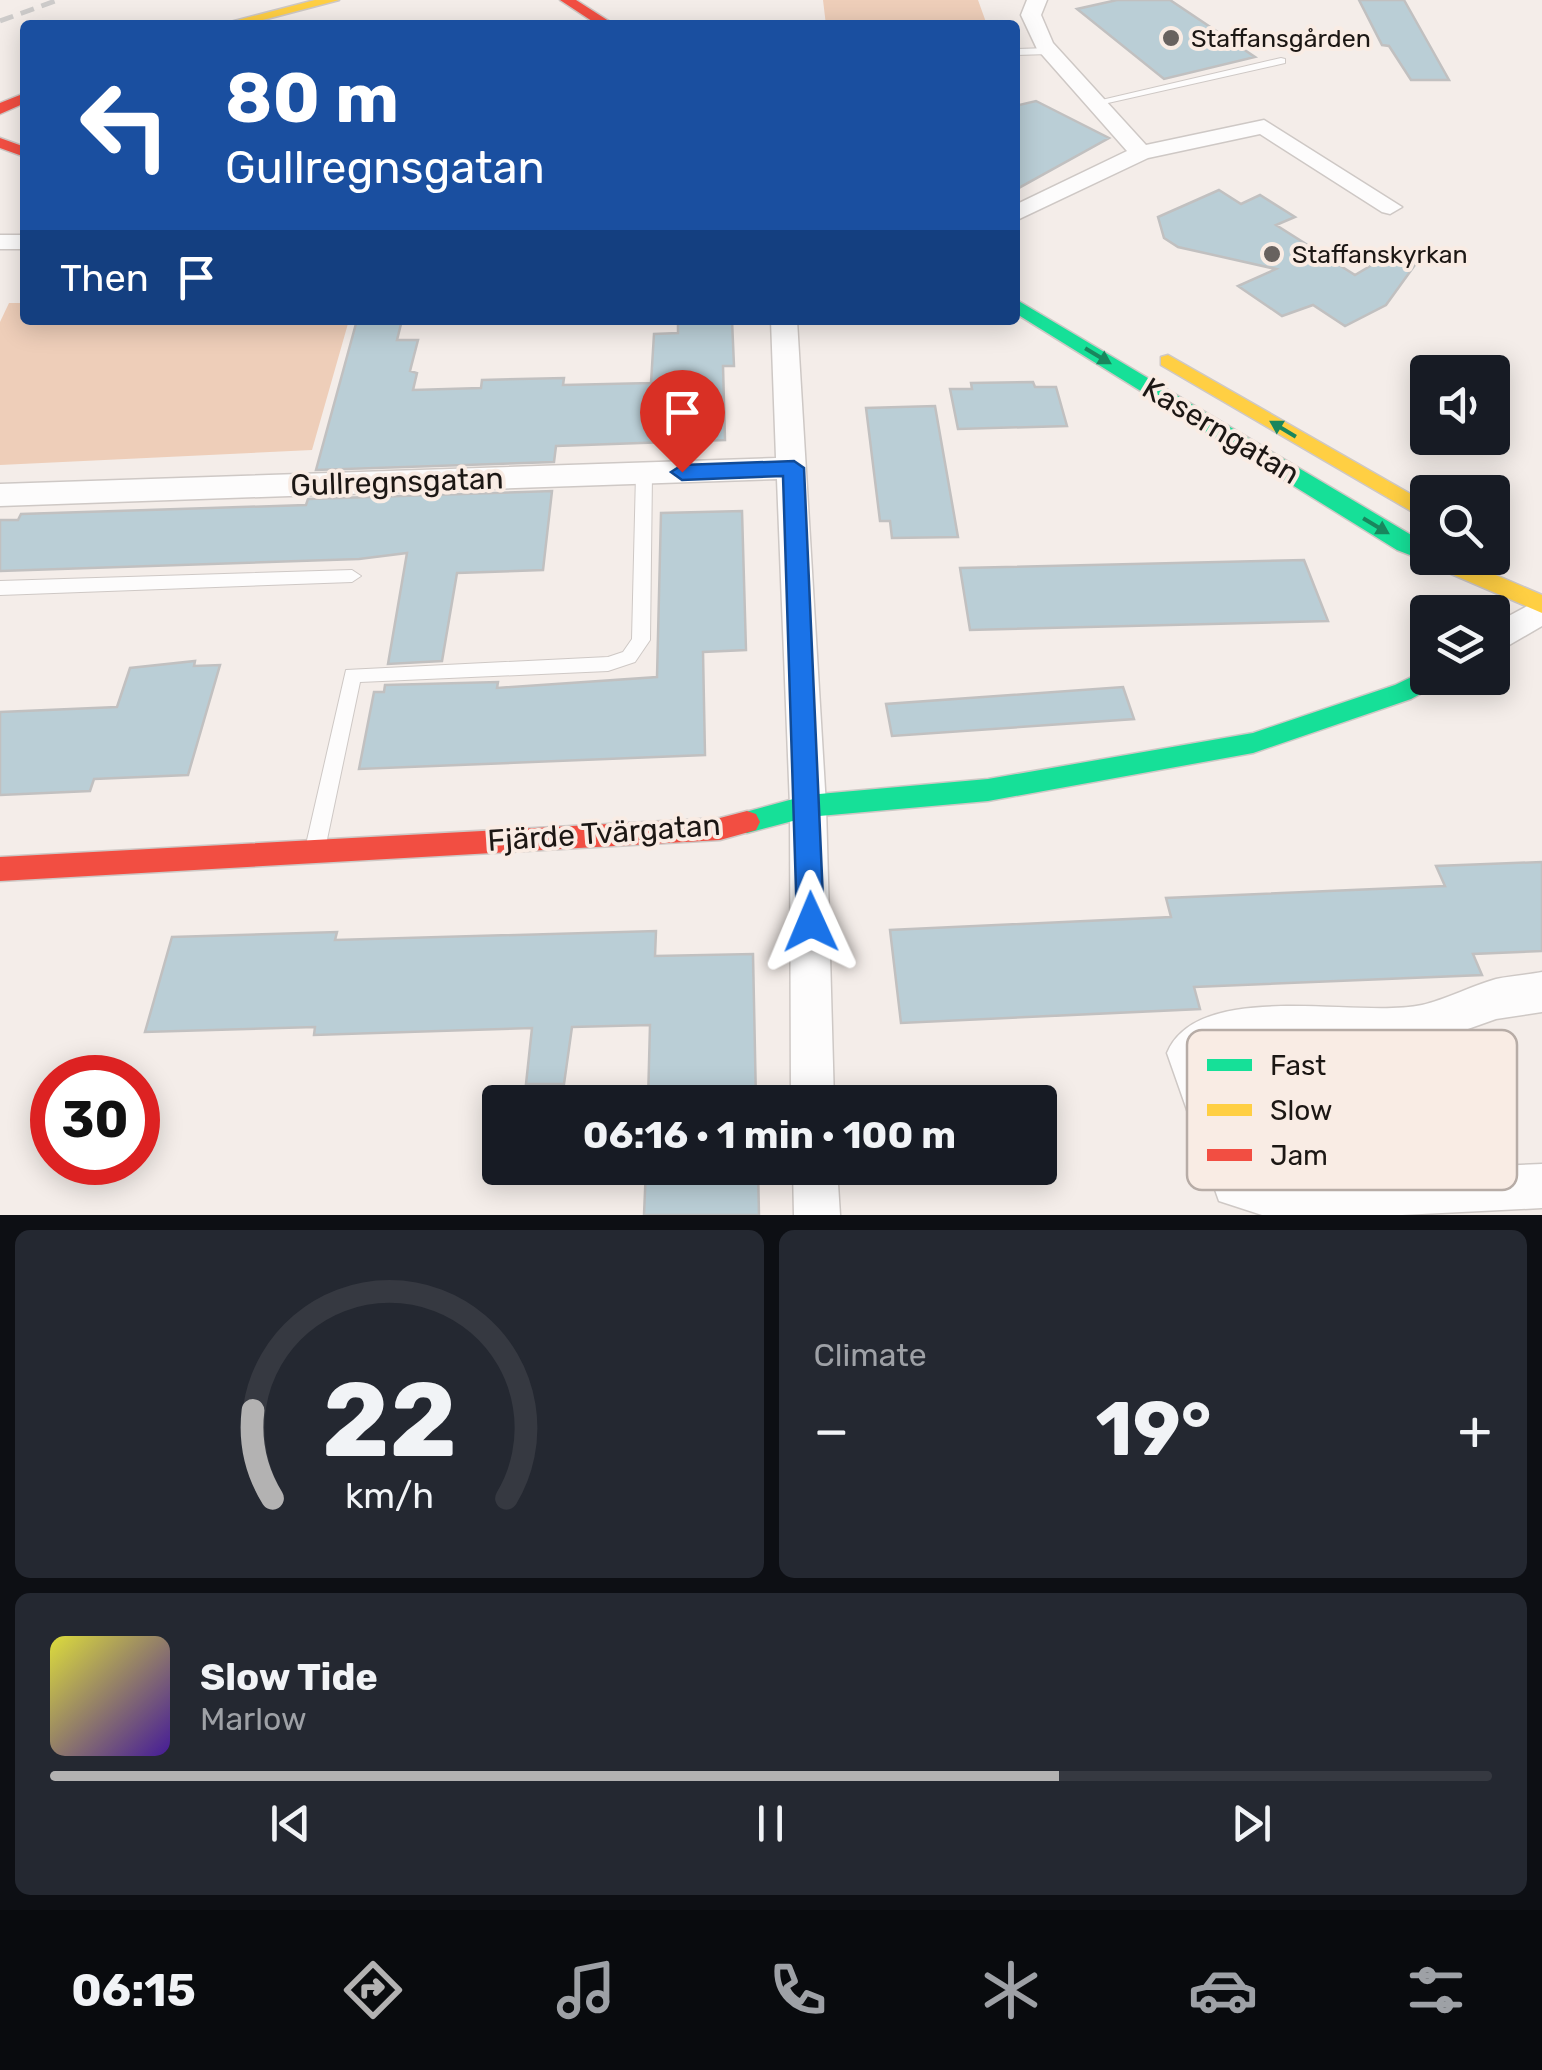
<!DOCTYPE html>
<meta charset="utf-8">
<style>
:root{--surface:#171b24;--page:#242831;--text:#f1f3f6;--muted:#9ea1a6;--line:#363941;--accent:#b3b2b2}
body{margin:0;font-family:Rubik,sans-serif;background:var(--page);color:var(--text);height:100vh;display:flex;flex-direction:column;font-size:38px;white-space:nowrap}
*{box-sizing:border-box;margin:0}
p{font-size:32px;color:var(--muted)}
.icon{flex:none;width:55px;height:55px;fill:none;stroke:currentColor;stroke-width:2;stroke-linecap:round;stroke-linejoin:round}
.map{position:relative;height:1215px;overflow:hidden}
.drawer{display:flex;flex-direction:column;gap:15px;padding:15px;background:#0d0f14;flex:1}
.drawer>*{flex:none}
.top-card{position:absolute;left:20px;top:20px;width:1000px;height:305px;border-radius:10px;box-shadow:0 5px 25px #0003;background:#1a4fa0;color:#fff;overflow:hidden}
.fabs{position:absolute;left:1410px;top:355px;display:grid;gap:20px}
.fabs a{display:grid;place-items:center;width:100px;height:100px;border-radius:10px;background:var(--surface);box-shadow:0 5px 25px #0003;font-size:50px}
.speed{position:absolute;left:30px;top:1055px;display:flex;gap:20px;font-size:50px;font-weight:700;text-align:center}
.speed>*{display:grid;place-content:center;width:130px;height:130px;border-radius:50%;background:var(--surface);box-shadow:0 5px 25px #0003;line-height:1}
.speed .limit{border:15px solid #d22;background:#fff;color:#111}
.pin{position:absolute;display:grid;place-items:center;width:85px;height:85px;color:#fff;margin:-102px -42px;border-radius:50% 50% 50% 0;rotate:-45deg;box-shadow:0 0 10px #0007}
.pin .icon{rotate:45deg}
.me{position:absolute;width:110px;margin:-55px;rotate:359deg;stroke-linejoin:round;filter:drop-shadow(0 0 8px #0008)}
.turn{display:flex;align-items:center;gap:35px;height:210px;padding:0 40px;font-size:45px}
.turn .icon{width:130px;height:130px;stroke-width:2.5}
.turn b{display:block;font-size:70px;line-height:85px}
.then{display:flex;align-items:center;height:95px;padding:0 40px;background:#0003;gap:20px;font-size:38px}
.big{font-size:75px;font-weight:700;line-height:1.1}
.drawer .card{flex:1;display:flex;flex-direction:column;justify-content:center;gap:15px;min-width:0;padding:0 35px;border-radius:15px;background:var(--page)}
.drawer .dial{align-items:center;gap:0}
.dial svg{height:260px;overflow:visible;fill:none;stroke:var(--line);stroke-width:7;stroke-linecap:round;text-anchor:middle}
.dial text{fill:var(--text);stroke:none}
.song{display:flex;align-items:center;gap:30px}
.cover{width:120px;height:120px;border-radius:15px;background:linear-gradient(135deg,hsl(60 70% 55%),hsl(260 70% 35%))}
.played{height:10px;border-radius:5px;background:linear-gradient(90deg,var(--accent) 70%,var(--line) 70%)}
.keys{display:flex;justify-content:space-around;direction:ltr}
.heat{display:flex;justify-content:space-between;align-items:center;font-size:55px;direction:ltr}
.drawer .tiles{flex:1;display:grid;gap:15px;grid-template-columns:1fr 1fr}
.card:last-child{grid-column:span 2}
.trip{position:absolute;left:482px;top:1085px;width:575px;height:100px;border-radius:10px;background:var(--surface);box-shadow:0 5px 25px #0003;font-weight:700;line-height:100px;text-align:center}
.tabs{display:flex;height:160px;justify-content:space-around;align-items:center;background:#090b0e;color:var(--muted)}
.tabs .icon{width:70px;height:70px}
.tabs .selected{color:var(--accent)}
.tabs b{font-size:45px;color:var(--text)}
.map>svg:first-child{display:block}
</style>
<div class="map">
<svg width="1542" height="1215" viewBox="0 0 1542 1215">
<rect width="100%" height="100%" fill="#f4ede9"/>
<path fill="#eeceb9" d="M823,0h155l9,25h-161z
M9,303h16v17h324l-37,130 -312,15v-143z"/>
<path fill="#baced6" stroke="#c1c0c0" stroke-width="2.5" d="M1117,0h53l85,57 -91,22 -87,-70z
M1359,0h45l45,80h-38l-22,-34 -7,-1z
M1036,101l73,37 -94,52v-84z
M1219,190l22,14 19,-9 35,22 -19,8 79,50 27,-16 35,3 -31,43 -41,21 -32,-21 -31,11 -44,-30 38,-17 -98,-22 -14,-9 -6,-21z
M357,320h45l-5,20h21l-8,31 7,2 -4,17 68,-2 1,-8 82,-2 -1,7 88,-2 3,-49 24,-1v-13h54l2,46h-11l2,74 -169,6 -2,16 -238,8z
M1033,382l2,5h21l11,39 -109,3 -8,-40h22l-1,-6z
M935,406l23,131 -66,1 -2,-17h-10l-14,-113z
M552,491l-9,79 -86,3 -15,88 -54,3 19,-111 -48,6 -359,12v-51h18l3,-6 285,-9 2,-6z
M742,511l4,139 -43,2 2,103 -346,14 15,-77h10l1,-7 113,-3 -1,6 160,-11 4,-164z
M1304,560l24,61 -358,9 -10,-62z
M195,661l-1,5 26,-1 -32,110 -94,4 -4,12 -90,4v-83l117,-5 13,-39z
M1123,687l11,32 -242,17 -6,-32z
M1542,862v89l-69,3 9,21 -288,12 6,22 -299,14 -11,-93 281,-13 -5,-19 279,-12 -9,-20z
M656,931l-1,25 98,-2 3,148h-108l2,-77 -78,2 -8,57h-38l6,-56 -218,7 1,-8 -170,5 27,-95 165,-5 -2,8z
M646,1168h112l1,47h-115z"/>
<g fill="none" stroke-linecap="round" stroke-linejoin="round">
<defs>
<path id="lane" d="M1015,49l35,-1 6,3 -6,3 -35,1z
M1281,58l4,1v4l-186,42 -6,-3z
M644,468l8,6 -2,166 -15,22 -27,9 -248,11 -35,167 -3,6 -7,3 -7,-3 -3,-6 41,-179 262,-13 15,-5 9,-13 4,-165z
M352,570l9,6 -9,6 -352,13v-14z"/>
<path id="street" d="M1027,0h20l-6,15 12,28 93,102 118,-25 138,87 -12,7 -8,-2 -122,-78 -112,24 -133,63v-16l112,-54 -90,-102 -16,-34z
M0,235h25v14h-25z
M771,320h26l29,486 8,296h-43l-1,-296 -13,-327 -777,27v-22l776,-26z
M1542,598v28l-50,29v-30z
M1542,972v40l-46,7 -76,27 -100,-1 -94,8 -14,9 39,105 31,8 260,-11v44l-140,7h-140l-43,-14 -52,-148c31,-75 192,-34 255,-48 25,-6 49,-19 74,-26 15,-3 31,-4 46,-7z
M793,1168h44l3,47h-46z"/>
<path id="fast" d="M1015,299l413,246v13l8,2 -8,2 -31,-12 -382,-237z
M1428,669v9h13l-4,7 -26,14 -158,54 -265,48 -180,16 -61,16 -9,-3 -4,-8 4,-8 70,-19 180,-16 265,-46 142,-48z"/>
<path id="slow" d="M315,0h24l-95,25h-25z
M1168,355l260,149v17l-267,-156v-8z
M1428,554v4h28l86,37v18l-114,-49 -3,-6z"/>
<path id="jam" d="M560,0h16l39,25h-17z
M25,93v10l-25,11v-11z
M0,138l25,9v10l-25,-9z
M747,811l9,3 4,8 -4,8 -36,10 -720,41v-24l720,-39z"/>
</defs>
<use href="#lane" stroke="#cec8c5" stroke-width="2"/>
<use href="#street" stroke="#cec8c5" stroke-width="3"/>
<use href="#fast" stroke="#cec8c5" stroke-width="3"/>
<use href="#slow" stroke="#cec8c5" stroke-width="3"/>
<use href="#jam" stroke="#cec8c5" stroke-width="3"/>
<use href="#lane" fill="#fdfcfc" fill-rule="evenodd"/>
<use href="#street" fill="#fdfcfc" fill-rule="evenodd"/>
<use href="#fast" fill="#16e098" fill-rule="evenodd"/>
<use href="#slow" fill="#ffcf43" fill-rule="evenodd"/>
<use href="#jam" fill="#f24e42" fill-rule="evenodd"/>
<path stroke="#cdcbca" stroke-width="5" stroke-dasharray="14 8" stroke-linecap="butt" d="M0,21l58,-21"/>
</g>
<defs><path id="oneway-solid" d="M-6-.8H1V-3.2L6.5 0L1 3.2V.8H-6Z" transform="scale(2.5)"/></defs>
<g fill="#19865d">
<use href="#oneway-solid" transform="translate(1098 356) rotate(31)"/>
<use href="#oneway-solid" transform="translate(1283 429) rotate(-149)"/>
<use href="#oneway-solid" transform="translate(1376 526) rotate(31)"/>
</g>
<path fill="#1a73e8" stroke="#114b97" stroke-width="2.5" d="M794,461l10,7 20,454 -4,8 -9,4 -10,-4 -4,-8 -14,-446 -101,4 -11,-8 11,-7z"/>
<g fill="#68625f" stroke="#f9ece4" stroke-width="4">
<circle cx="1171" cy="38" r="10"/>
<circle cx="1272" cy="254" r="10"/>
</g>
<g text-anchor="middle" stroke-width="8" stroke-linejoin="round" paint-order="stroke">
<g font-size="25" fill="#1c1714" stroke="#f9ece4" text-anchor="start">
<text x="1191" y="47">Staffansgården</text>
<text x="1292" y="263">Staffanskyrkan</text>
</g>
<g font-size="30" fill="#1c1714" stroke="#f9ece4">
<text transform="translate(1221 431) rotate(31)" y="10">Kaserngatan</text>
<text transform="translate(397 482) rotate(-2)" y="10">Gullregnsgatan</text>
<text transform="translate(604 833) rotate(-4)" y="10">Fjärde Tvärgatan</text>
</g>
</g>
<rect x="1187" y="1030" width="330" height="160" rx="15" fill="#f9ece4" stroke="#b7aca6" stroke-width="2.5"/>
<rect x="1207" y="1059" width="45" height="12" fill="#16e098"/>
<rect x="1207" y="1104" width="45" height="12" fill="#ffcf43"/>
<rect x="1207" y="1149" width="45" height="12" fill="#f24e42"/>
<g font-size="28" fill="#1c1714">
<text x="1270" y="1075">Fast</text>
<text x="1270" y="1120">Slow</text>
<text x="1270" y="1165">Jam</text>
</g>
</svg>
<div class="fabs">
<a><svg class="icon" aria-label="sound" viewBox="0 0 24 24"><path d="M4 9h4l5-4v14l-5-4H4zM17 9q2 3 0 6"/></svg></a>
<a><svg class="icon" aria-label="search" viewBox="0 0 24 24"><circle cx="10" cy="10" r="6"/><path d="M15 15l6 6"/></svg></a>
<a><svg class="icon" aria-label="layers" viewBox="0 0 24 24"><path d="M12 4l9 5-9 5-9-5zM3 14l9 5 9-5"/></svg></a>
</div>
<div class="speed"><div class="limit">30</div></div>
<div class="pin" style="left:682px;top:472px;background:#d93025"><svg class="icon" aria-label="arrive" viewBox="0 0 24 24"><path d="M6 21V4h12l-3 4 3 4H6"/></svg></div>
<svg class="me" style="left:811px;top:922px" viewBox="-20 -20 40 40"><path d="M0-17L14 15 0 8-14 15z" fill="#1a73e8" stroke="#fff" stroke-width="4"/></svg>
<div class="trip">06:16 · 1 min · 100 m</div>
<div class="top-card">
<div class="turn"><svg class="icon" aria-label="left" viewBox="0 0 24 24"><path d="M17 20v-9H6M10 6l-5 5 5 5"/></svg><div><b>80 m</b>Gullregnsgatan</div></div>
<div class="then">Then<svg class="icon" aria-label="arrive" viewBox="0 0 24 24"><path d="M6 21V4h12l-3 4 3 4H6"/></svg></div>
</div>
</div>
<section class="drawer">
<div class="tiles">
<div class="card dial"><svg viewBox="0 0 100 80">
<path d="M14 69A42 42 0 1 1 86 69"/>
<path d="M14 69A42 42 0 0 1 8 42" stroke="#b3b2b2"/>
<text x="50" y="56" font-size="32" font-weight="700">22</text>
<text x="50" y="72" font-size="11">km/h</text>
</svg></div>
<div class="card"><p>Climate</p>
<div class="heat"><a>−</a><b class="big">19°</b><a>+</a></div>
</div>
<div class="card">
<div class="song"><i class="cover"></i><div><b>Slow Tide</b><p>Marlow</p></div></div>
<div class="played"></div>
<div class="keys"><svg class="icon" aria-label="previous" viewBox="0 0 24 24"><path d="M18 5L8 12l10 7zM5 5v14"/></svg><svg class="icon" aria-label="pause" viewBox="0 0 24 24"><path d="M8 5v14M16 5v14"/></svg><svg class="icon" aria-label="next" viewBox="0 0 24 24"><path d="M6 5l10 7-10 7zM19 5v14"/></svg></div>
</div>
</div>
</section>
<nav class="tabs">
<b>06:15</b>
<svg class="icon selected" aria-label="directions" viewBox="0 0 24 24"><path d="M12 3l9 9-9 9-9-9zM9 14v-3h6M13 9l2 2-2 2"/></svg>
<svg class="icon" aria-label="music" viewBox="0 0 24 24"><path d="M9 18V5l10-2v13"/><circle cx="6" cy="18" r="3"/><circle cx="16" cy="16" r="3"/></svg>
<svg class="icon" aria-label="phone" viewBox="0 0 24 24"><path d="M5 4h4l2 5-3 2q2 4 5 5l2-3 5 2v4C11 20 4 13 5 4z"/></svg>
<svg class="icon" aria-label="climate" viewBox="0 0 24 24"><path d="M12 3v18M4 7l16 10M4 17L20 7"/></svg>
<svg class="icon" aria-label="car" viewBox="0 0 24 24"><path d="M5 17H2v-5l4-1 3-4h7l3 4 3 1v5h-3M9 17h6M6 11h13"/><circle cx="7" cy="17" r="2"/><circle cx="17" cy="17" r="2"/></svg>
<svg class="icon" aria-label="filters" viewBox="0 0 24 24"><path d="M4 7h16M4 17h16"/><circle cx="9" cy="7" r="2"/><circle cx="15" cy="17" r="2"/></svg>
</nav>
